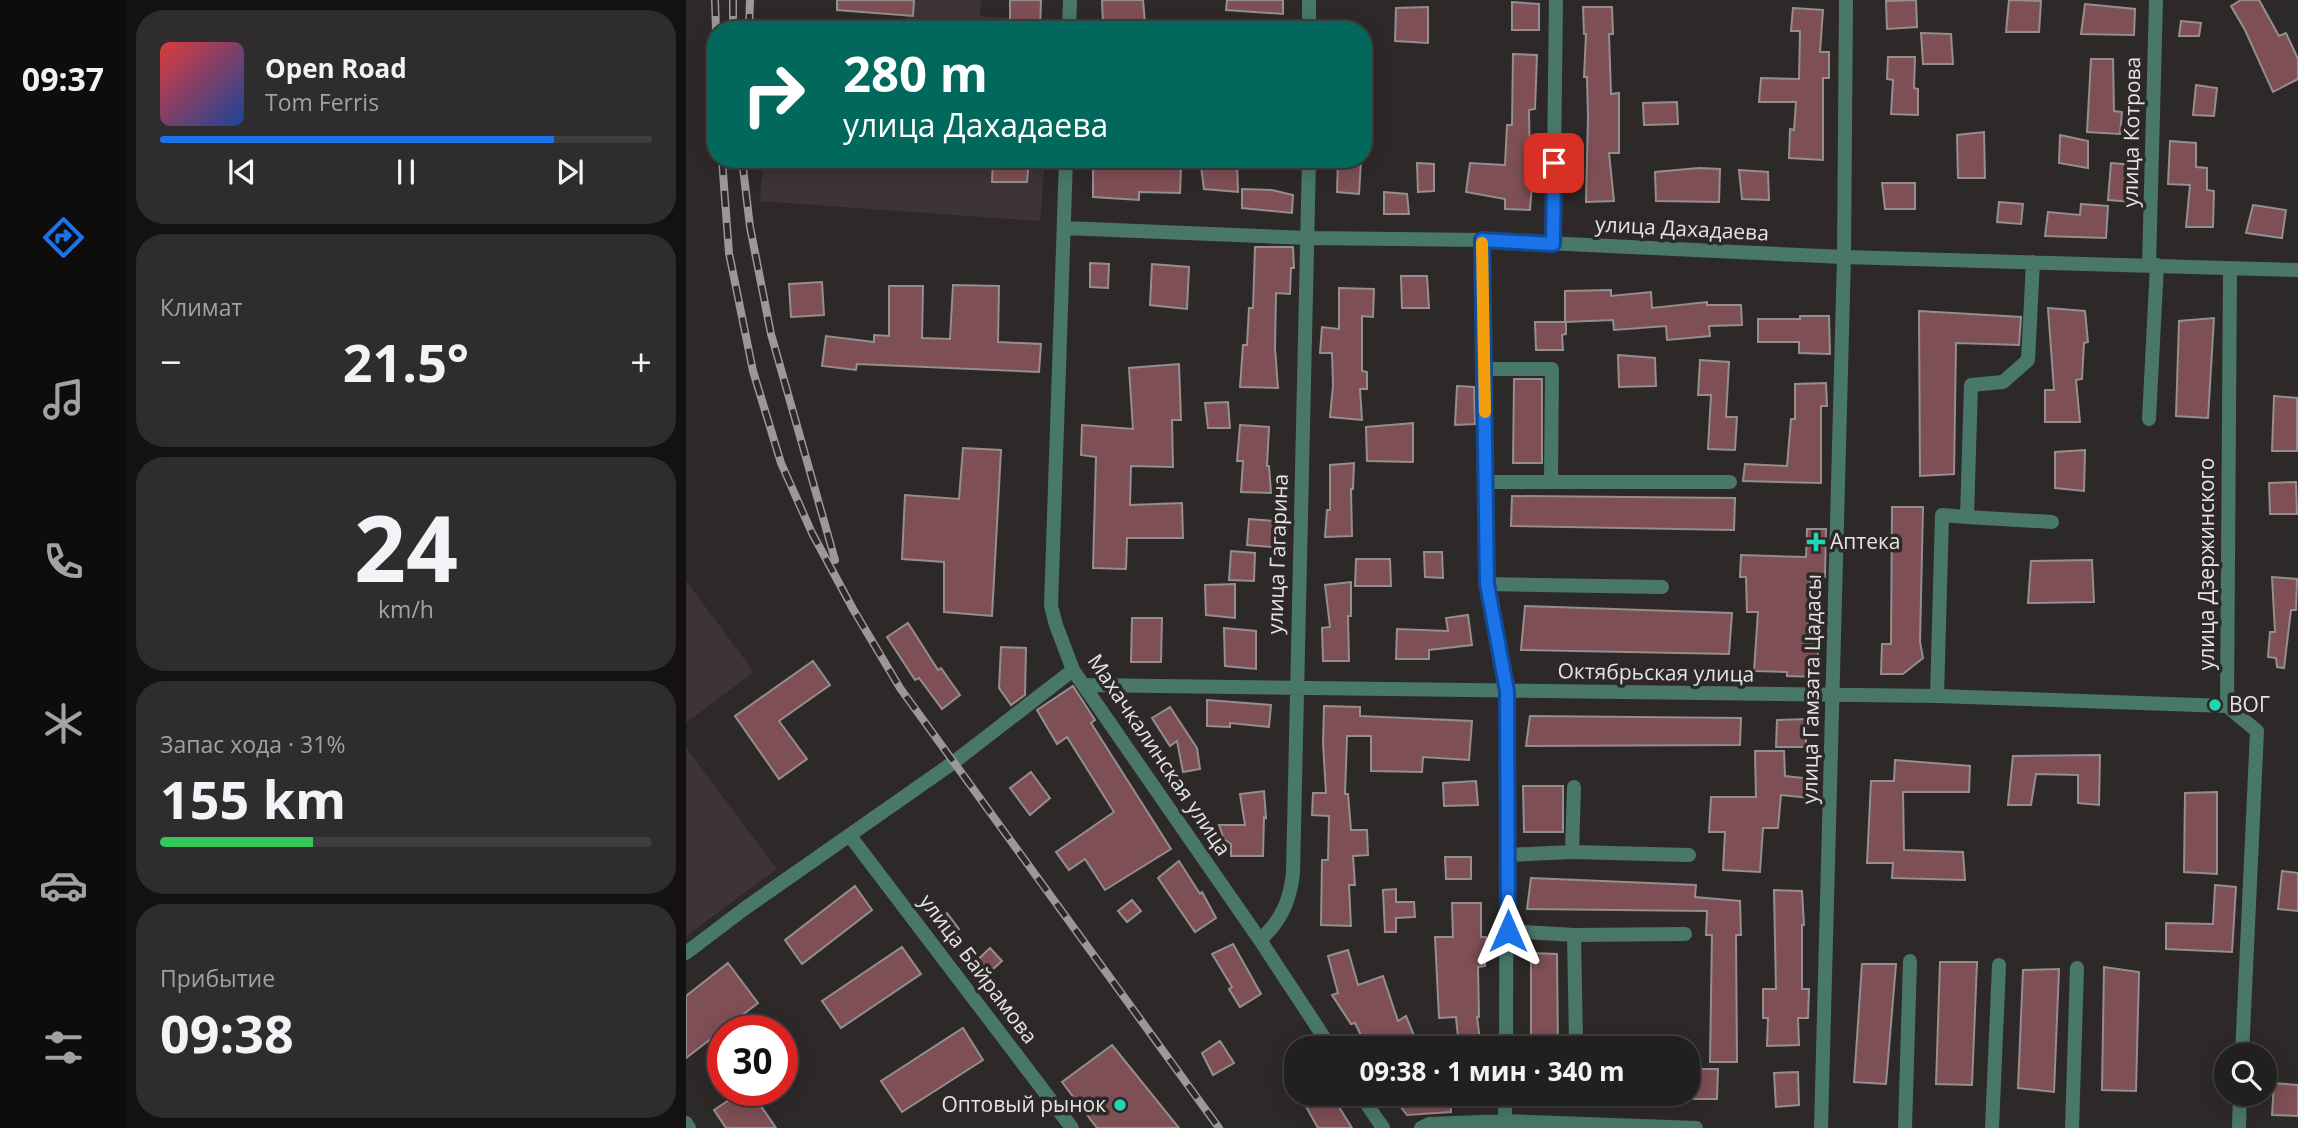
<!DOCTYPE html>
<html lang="ru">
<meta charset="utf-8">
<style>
:root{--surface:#221f1f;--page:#2e2c2c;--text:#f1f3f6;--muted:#a2a2a4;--line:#3f3d3d;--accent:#1a73e8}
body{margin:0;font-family:"Open Sans",sans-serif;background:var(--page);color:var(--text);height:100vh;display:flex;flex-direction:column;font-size:26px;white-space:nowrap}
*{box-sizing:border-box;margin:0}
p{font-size:23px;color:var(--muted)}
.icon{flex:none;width:38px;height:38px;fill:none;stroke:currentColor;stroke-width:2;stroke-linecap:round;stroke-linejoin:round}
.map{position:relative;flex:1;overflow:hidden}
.drawer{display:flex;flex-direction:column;gap:10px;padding:10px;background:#131111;width:560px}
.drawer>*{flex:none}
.guide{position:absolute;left:21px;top:21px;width:665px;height:147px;border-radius:28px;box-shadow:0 4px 18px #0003,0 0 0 2px var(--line);background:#00695c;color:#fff;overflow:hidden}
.controls{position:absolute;left:1528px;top:1043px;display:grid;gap:14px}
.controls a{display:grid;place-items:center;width:63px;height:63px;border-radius:50%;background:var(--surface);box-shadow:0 4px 18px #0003,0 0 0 2px var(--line);font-size:35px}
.speed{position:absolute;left:21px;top:1015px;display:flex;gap:14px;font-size:35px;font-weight:700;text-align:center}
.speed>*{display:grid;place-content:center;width:91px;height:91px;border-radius:50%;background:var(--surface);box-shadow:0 4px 18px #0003,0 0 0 2px var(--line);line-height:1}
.speed .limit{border:10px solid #d22;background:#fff;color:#111}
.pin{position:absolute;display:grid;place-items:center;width:60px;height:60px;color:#fff;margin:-30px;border-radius:14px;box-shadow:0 4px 10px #0006}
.me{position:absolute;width:77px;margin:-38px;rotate:0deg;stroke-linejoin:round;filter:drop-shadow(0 0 5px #0008)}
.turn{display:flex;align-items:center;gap:24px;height:147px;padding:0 21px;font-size:32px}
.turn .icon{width:91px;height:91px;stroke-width:2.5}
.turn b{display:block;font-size:49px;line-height:60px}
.big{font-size:52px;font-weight:700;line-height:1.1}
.drawer .tile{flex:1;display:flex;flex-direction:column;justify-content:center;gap:10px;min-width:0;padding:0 24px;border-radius:28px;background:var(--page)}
.drawer .dial{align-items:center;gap:0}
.dial b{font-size:91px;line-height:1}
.song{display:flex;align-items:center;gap:21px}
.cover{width:84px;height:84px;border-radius:10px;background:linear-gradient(135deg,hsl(0 70% 55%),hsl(220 70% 35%))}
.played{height:7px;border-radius:4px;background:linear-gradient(90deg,var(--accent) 80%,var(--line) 80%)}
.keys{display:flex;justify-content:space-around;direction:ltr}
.heat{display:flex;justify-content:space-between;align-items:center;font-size:38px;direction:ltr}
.charge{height:10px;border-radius:5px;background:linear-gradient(90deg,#34c759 31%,var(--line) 0)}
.trip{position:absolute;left:598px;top:1036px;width:416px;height:70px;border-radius:28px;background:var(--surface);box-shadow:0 4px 18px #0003,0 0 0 2px var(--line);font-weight:700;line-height:70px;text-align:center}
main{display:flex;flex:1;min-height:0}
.dock{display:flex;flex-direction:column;width:126px;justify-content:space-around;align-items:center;background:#0e0c0c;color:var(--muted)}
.dock .icon{width:49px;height:49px}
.dock .active{color:var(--accent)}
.dock b{font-size:32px;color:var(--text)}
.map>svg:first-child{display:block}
</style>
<main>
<nav class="dock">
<b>09:37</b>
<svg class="icon active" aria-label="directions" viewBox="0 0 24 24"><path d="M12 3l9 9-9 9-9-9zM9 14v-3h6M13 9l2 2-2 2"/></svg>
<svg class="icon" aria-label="music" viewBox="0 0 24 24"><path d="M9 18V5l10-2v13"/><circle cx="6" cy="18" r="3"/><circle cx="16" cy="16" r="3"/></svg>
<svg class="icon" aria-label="phone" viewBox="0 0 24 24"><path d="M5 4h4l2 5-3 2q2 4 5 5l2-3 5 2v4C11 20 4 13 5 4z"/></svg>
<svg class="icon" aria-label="climate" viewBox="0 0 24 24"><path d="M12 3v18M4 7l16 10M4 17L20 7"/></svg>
<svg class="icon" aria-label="car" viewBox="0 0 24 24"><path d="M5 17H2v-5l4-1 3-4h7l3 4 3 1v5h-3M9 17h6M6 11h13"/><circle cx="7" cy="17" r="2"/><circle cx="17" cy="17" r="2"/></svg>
<svg class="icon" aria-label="filters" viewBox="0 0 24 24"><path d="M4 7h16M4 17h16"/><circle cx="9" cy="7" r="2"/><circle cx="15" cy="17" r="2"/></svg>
</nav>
<section class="drawer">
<div class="tile">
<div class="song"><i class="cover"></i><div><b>Open Road</b><p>Tom Ferris</p></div></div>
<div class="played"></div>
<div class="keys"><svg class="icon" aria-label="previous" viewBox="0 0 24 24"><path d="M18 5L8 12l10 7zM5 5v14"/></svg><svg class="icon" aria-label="pause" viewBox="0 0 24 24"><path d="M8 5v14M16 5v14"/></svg><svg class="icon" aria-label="next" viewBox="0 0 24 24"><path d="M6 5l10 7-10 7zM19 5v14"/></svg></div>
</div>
<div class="tile"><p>Климат</p>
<div class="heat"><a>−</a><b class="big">21.5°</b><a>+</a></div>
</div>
<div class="tile dial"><b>24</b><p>km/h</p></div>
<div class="tile"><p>Запас хода · 31%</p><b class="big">155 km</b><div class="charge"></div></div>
<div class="tile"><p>Прибытие</p><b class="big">09:38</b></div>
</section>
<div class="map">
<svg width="1612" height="1128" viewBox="0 0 1612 1128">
<rect width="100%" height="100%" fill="#2e2929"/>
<path fill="#3e3435" d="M222,0h73l-1,16 74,5 -1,9h-149z
M86,24l74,6h-74z
M77,159h282l-5,62 -280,-20z
M0,581l68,91 -68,51z
M0,747l91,122 -91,67z"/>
<path fill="#7e4f54" stroke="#948e8e" stroke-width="2" d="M151,0h77l-1,16 -76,-6z
M324,0h31l-1,30 -30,-2z
M416,0h41l2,23 -42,1z
M541,0h56v14l-57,-4z
M1230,0l1,27 -30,2 -1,-28z
M1323,0l32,1 -2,31h-33z
M1555,0h18l20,36 7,-3 12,26v20l-25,13 -28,-62 -14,-24z
M826,2l27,2v26h-27z
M1399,4l50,5 -1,26 -53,-1z
M742,7v36l-33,-2 1,-33z
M897,7h29l1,27h-4l2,60 8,-1v60h-10l5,48 -28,1 2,-85 -1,-40h-3l2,-43h-2z
M1107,8l30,2 -3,42h9v26h-6v82l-34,-2 1,-29 4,1 2,-28h-37l2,-24 38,1 1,-48h-9z
M1495,21l20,2 -2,13h-20z
M1235,33l30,1 2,30h-30z
M827,54l24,1 -2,54 -6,1 1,62h3l-3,38 -25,-1v-10l-39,-7 4,-29 35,2 2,-40h5z
M1202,57h27l-1,31 4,1v26l-27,-1 2,-34 -6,-1z
M1405,59h22l1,52 8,1 -2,22 -33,-2z
M1510,85l21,3 -3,28 -21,-1z
M991,102l1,22 -34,1 -1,-22z
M1298,132l1,46h-27l-1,-43z
M1374,135l28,6v27l-29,-5z
M1484,141l26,2v24l11,1v22l7,1 -1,36h-27l4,-42 -22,-1z
M307,159h36l-2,23h-35z
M407,159h48l-1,8 41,1 -1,25 -41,-1v8l-46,-3z
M514,159l37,1 1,32 -34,-3z
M652,160h23l-2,34 -22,-2z
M731,163l17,1v27l-16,1z
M1425,163l23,2 -1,37 -25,-2z
M1013,168l21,1 -1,33 -63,-1 -1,-29z
M1053,170l29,2 1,28 -27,-1z
M1196,183h33v26h-30z
M556,189l30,1 21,5 -1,18 -50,-5z
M698,192l23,2 2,20h-25z
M1313,202l24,2 -2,20 -24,-2z
M1395,204l27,2 -2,32 -61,-2 3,-24 32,3z
M1567,205l33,5 -4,28 -36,-5z
M569,247h38l1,21h-3l-1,26 -14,-1 -1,55 3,40 -38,-1 3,-42h4l2,-37h4z
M404,263l19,1 -1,24 -18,-1z
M466,264l37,3 -2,42 -37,-4z
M715,276h26l2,32h-27z
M136,282l2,33 -33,2 -2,-33z
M267,285l46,1 -1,56 43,2 -2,28 -182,-8 -1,6 -34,-4 4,-30 48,6v-7l15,1v-50h34l-1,52 28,1z
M653,288l35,1 -1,28 -11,-1v55l5,1v17h-7l2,31 -32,-3 3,-31 -1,-33h-12l2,-26 17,2z
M925,290v6l40,-4 1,16 55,-6v3h34l1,20 -33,1 1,10 -43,4 -1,-14 -52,4 -1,-10 -48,2v-31z
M1362,308l37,3 3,31 -4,1 -2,36 -6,1 4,42h-35v-32h9z
M1233,311l102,6 -2,28 -63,-2 -2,131 -34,2z
M1114,316h29l1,38 -31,-1v-11h-41v-23h42z
M1528,318l-6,100 -32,-2 3,-95z
M849,322h31v12l-4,1 1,15h-27z
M932,355l37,3 1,28 -37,1z
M1014,360l29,2 -3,55h11l-2,33 -27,-1 3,-54h-13z
M493,364l2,56h-9l1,47 -42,-1 -1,39 52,-2 1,35h-56l-1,31 -33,-1 3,-111 -15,-2 1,-30 51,4 -4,-61z
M828,379h28v84h-29z
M1140,383l1,23h-6v77l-78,-2 2,-17 42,2 4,-47h4v-35z
M771,386l17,1 1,37 -20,1z
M1588,396l23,2v53h-25z
M542,402l2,26h-22l-3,-25z
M727,423v39l-46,-1 -1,-34z
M554,425l29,2 -2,39h2l2,27 -30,-1 2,-31h-6z
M277,448l38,2 -9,166 -48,-4v-50l-42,-3 3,-64 54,4z
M1399,450l-1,41 -29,-3v-36z
M668,463l-1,26h-2l1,47 -27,1 2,-27h3v-45z
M1610,482l1,32h-27l-1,-31z
M826,496l223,2 -1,32 -223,-4z
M1206,507h31l-3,135 3,16 -20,16h-22l1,-30h9z
M563,519l25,2 -2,26 -25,-2z
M1121,529h19l-1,48h-14l-3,46 12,2 -4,52 -29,-1v-4l-33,-1 4,-59h-11l-1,-35h-6l1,-22 65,2z
M545,551l24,2 -1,28 -25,-1z
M738,552h18l1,26 -18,-1z
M670,559h34l1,27h-36z
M1406,560l2,42 -66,1 3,-42z
M1586,577l25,2 -1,31h-5l-7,58 -7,-1 -1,-9 -8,-1 2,-25h5z
M665,582v34h-3l1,45h-26l-1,-33 8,-1 -5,-42z
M549,584v34l-29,-3 -1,-30z
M839,606l207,7 -3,41 -208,-4z
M782,615l4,30 -43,5v9h-33l1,-30 51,2 -2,-13z
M446,618h30l-1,44h-30z
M222,623l30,47 3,-2 19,27 -18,14 -23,-31 -4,2 -28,-43z
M538,628l32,3v38l-31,-3z
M315,647l25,1 -1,47 -14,10 -12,-17z
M127,661l17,24 -51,36 28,38 -28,20 -44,-63z
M387,686l22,34 -4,3 80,126 -66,41 -20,-31 -16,11 -13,-18 58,-40 -47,-75 -10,7 -20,-34z
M521,700l64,5 -2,22 -39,-4v4l-23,-1z
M638,706l36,1v9l112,5 -3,39 -46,-3 -1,15 -51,-1v-35h-24l-2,58h3l3,36h16l1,25 -15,1 2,29h-6l2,41 -30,-1 1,-65h6l1,-44 -17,-1 1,-22h13l-3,-50z
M484,707l27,41 3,21 -17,3 -6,-31 -7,5 -18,-28z
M844,716l211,2 -1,27 -214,1z
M1120,719v28h-30l1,-27z
M1069,751h29l1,25 27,3 -2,19 -29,-3 -3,33h-15l-3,44 -37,-2 2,-38h-16l2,-35h45z
M1414,755l-1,50 -21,-2v-28l-42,-1 -5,31h-23l5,-49z
M1209,760l75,6 -1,26h-66l1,58 59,2 2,28 -73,-2 1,-15h-26l4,-82h23z
M345,772l19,26 -20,17 -20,-27z
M790,781l2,24 -34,1 -1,-23z
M837,786h40v46h-39z
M578,791l2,27 -2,-1 -1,39h-32v-12l-7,-5 -5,-14h26l-5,-31z
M1531,792v82l-33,-2 1,-79z
M759,857h26v22h-25z
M493,861l21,33 2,-2 14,26 -21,14 -37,-54z
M1596,871l16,2v38l-20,-2z
M845,878l165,7 -1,12 45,4 1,34h-5l1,127h-27l2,-127h-6l1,-24 -180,-2z
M1529,885l21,2 -4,65 -66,-3v-26l47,1z
M169,886l17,24 -70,54 -17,-24z
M710,889v13h18l1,15 -19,1v14h-11l-2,-42z
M1088,890l28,1 2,34h-2v64h7l-1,29h-10l1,27 -32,1 1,-28h-5v-29h13z
M446,900l9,11 -14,11 -9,-11z
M766,903h29v34h5l-1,29 -7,1 1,50h-2l4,31h-22l-3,-31 -17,1 -4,-81h18z
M261,913l12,16 -11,9 -12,-16z
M547,944l28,50 -21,13 -11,-18 3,-2 -20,-33z
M216,947l19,27 -80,54 -19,-27z
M304,948l12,13 -20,18 -11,-13z
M662,950l10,35 25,-9 15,45 8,-5 13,32h-52l-12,-25 -4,1 -19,-29 6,-2 -10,-37z
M845,953l26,1 1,94h-27z
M1254,962h37l-5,123 -36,-1z
M42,963l30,40 -72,55v-62z
M1176,964h34l-10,120 -32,-2z
M1418,967l35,5 -3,119 -34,-1z
M1373,969l-5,123 -36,-4 5,-118z
M277,1028l20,32 -81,52 -21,-31z
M534,1041l14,22 -21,12 -11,-22z
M426,1045l67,83h-82l-35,-46z
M1003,1069h29l-1,30h-28z
M1112,1072l1,33 -23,2 -2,-34z
M1588,1083l24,2v31l-26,-1z
M58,1090h6l26,38h-50l-12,-18z
M613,1094h32l21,34h-34z
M705,1094h59l1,18 -44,3z"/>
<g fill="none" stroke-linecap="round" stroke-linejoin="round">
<path stroke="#49786a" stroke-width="14" d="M623,0v30
M383,30l1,-30
M380,159l-15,447 5,19 17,45 187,270 71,108
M378,228l245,10 173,2 362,17 454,13
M796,240l5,344 20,107 -1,357
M867,244l3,-244
M1463,265l7,-265
M1544,269l-3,437 30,25 -15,324
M798,369h68l-1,113
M1463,419l8,-154
M800,482h244
M1281,517l85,5
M801,584l175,3
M398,685l853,11 290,10
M1251,696l5,-181 25,2 4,-132 32,-3 25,-22 5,-98
M164,836l222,292
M886,852l2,-65
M821,855l65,-3 117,3
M822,931l66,4 111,-1
M888,935l2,106 109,4
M574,940c21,-19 30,-39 33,-67l16,-714
M0,953l58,-44 210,-147 119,-92
M674,1094l23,34
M819,1121v-27
M0,1123l3,5
M735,1128l8,-4 76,-3 191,7
M1135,1128l23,-871 2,-257
M1219,1128l5,-167
M1306,1128l7,-163
M1386,1128l5,-160
M1553,1128l1,-34"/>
<defs>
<path id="rail" d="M29,0l1,30
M47,0v30
M63,30l1,-30
M36,159l7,94 24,118 28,92 31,70 41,76 47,79 319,440
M56,159l8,68 21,107 64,226"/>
</defs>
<use href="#rail" stroke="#9c9898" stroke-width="8"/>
<use href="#rail" stroke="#2e2929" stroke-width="5" stroke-dasharray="16" stroke-linecap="butt"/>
</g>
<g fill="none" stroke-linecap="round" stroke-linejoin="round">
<defs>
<path id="route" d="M822,931l-1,-240 -20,-107 -5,-344 71,4 1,-81"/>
</defs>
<use href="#route" stroke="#114b97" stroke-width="18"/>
<use href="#route" stroke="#1a73e8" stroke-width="12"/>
<path stroke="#f59e0b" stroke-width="12" d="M796,243l3,169"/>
</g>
<g fill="#20d5b0" stroke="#2e2929" stroke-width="2.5">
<path d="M1126.5 531.5h7v7h7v7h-7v7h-7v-7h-7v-7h7z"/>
<circle cx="1529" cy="705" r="7"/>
<circle cx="434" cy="1105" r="7"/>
</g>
<g text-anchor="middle" stroke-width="7" stroke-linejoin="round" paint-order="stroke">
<g font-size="21" fill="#e6e3e3" stroke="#2e2929">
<text transform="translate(1446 132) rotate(-89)" y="7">улица Котрова</text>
<text transform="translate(996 229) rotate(3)" y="7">улица Дахадаева</text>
<text transform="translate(592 554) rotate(-88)" y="7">улица Гагарина</text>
<text transform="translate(1521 564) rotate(-90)" y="7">улица Дзержинского</text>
<text transform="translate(970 673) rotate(1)" y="7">Октябрьская улица</text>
<text transform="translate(1126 689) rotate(-89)" y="7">улица Гамзата Цадасы</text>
<text transform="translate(473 755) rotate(56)" y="7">Махачкалинская улица</text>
<text transform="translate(292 969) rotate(53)" y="7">улица Байрамова</text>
</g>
<g font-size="21" fill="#e6e3e3" stroke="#2e2929" text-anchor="start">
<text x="1144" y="549">Аптека</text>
<text x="1543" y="712">ВОГ</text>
<text x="420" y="1112" text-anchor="end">Оптовый рынок</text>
</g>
</g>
</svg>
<div class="controls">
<a><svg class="icon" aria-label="search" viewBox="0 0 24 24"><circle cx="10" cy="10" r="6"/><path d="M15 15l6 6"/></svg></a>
</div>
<div class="speed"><div class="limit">30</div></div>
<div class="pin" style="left:868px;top:163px;background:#d93025"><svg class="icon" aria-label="arrive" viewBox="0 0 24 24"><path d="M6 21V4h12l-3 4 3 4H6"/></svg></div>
<svg class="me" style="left:822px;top:931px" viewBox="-20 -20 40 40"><path d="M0-17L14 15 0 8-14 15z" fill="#1a73e8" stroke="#fff" stroke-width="4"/></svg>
<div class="trip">09:38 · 1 мин · 340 m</div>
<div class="guide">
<div class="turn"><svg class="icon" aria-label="right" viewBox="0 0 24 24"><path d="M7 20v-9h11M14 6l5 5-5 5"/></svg><div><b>280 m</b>улица Дахадаева</div></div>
</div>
</div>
</main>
